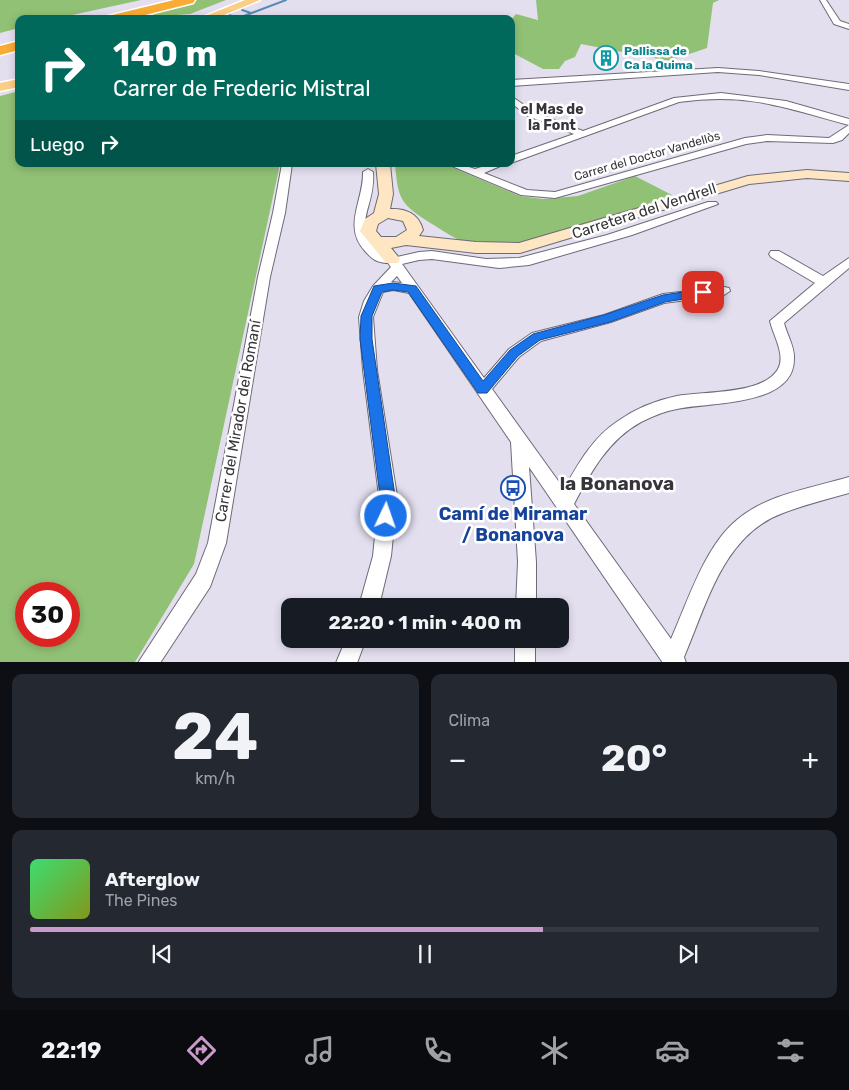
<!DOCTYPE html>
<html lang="es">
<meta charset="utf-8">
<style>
:root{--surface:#171b24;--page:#242831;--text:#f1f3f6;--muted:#9ea1a6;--line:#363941;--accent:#c89bc9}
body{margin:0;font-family:Rubik,sans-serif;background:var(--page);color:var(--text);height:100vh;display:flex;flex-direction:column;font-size:19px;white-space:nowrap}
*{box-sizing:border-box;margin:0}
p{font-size:16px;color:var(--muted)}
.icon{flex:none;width:28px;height:28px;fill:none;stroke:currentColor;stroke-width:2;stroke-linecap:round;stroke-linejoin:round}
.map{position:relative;height:662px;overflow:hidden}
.side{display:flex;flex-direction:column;gap:12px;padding:12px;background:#0d0f14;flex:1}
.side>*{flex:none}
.guide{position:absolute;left:15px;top:15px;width:500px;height:152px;border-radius:10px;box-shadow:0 2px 8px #0003;background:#00695c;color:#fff;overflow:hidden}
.speed{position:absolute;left:15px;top:582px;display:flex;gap:10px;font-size:25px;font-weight:700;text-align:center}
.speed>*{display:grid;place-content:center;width:65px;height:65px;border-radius:50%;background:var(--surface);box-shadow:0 2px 8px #0003;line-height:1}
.speed .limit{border:8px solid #d22;background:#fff;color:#111}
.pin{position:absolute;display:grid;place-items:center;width:42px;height:42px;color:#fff;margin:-21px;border-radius:10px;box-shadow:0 2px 8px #0006}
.me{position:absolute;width:55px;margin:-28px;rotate:3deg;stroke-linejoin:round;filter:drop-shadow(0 0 4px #0008)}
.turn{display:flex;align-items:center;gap:18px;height:105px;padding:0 15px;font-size:22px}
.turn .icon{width:65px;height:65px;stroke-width:2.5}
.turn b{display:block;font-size:35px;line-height:42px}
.then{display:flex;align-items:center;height:48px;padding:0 15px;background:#0003;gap:10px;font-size:19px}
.big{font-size:38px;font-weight:700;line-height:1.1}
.side .tile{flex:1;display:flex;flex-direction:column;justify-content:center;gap:8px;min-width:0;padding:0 18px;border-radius:10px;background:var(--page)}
.side .dial{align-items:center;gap:0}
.dial b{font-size:65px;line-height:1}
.song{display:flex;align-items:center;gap:15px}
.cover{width:60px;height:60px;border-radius:8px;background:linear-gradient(135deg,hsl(140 70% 55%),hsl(70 70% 35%))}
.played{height:5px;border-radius:2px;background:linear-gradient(90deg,var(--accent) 65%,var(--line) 65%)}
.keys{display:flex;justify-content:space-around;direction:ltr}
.heat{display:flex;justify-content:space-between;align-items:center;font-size:28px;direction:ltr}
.side .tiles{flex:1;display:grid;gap:12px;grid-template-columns:1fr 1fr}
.tile:last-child{grid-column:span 2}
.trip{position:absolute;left:281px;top:598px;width:288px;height:50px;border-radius:10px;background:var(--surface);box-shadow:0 2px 8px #0003;font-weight:700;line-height:50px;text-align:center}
.tabs{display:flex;height:80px;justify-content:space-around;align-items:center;background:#090b0e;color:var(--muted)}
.tabs .icon{width:35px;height:35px}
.tabs .on{color:var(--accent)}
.tabs b{font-size:22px;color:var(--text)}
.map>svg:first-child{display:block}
</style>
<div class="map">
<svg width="849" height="663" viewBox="0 0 849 663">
<rect width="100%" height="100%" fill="#e4dfef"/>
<path fill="#91c175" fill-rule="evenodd" d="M0,0h141l-87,19h-35v9l-19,5z
M197,0h29l-36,14 -40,3 12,-8z
M536,0h183l-6,3 -6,45 -38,13 -88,-17 -6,13 -10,4 -6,8h-16l-32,-17v-32l5,-6 22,6z
M19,91v73h261l-86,400 -59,98h-135v-566zM26,594h43v42h-43z
M395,164h49l76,32 23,3 35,-3 57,-20 37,19c-58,20 -143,58 -203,48 -14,-3 -25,-12 -37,-19 -31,-20 -34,-23 -37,-60z"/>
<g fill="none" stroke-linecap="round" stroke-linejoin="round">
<path stroke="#568bb7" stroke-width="2" d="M242,10l9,3
M229,15l10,3
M236,19l50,-19"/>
<defs>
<path id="street" d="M820,0h6l14,21 9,3v5l-15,-5z
M718,68l41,3 90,13v6l-90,-15 -41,-3 -207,14v-6z
M721,93l65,8 63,18v6c-64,-17 -101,-33 -170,-23l-168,61v-7l63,-22 -46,-18 -17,-13v-7l23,16 49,19 91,-33z
M849,125v8l-7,7 -9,3 -66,-2 -21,3 -191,54 -34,-3 -74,-31h13l15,5 16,-5h14l-21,9 43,17 28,2 190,-54 22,-3 62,3z
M282,164h10l-7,49 -15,64 -44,266 -16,44 -50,76h-22l58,-89 12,-31 50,-266 15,-64z
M368,169l5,3c3,38 -24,49 8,82l16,3 22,-5 13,-1 54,8 33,-1 88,-23 101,-33h8l2,2 -86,31 -103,30 -30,3 -67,-9 -13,1 -17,4 82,114 25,-29 23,-16 72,-18 59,-21 61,-7 5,1 1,3 -6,4 -60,8 -53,19 -70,19 -22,16 -27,32 72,100c14,-25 29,-52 54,-68 17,-12 39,-21 59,-25 27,-5 86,-1 101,-27 8,-14 -5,-34 -8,-48l45,-38 -44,-26 -2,-3 2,-3h8l44,25 26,-18v10l-65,55c3,12 11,24 10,36 0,48 -85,43 -117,50 -12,2 -24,7 -36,13 -33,18 -50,50 -67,82l97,135c17,-38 34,-94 67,-120 30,-25 74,-31 111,-42v16c-22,6 -45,12 -66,20 -60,22 -76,91 -99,144l2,6h-23l-134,-196 7,95v44h-20l2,-44 -7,-120 -102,-149 -16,-3 -10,2 -10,25 4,53 20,126 -6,60 -12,50h-20l14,-50 6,-60 -16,-126 -4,-53 5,-16 9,-15 18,-19 -3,-4c-12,-1 -15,-3 -23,-12 -23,-25 -1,-51 -2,-79zM397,276l5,7 -11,-1z
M346,639h20l-9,24h-21z
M515,639h20v24h-20z"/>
<path id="secondary" d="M376,164h14l3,30 -3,15c16,-1 29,5 33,21l-4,6 57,6 43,1 229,-67 59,-6 42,3v8l-42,-3 -58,6 -229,69h-44l-70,-8 -15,3 9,11 -2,4h-12l-26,-32 5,-12 9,-6 5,-19zM388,218l15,3 4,9 -11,7h-15l-5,-6 2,-7z"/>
<path id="primary" d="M245,0h15l-46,19h-16z
M19,79v8l-19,4v-8z"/>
<path id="highway" d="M174,0h21l-2,3 -64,16h-22l1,-3z
M19,41v9l-19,5v-9z"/>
</defs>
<use href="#street" stroke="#6e6a78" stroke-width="2"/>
<use href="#secondary" stroke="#6e6a78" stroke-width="2"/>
<use href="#primary" stroke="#fff" stroke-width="3"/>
<use href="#highway" stroke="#fff" stroke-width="3"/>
<use href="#street" fill="#fff" fill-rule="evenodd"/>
<use href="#secondary" fill="#fee6c2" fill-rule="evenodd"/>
<use href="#primary" fill="#fccd85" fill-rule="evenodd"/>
<use href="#highway" fill="#faab34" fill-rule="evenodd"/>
</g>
<path fill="#1a73e8" stroke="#114b97" d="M393,283l23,3 67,95 27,-31 23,-16 71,-19 59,-20 40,-6 5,3 -5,4 -38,6 -55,20 -70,18 -22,16 -31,37h-9l-70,-101 -15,-2 -11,2 -10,24v23l23,157 -4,25 -5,2 -5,-2 -2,-5 1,-20 -20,-157 1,-23 13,-30z"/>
<defs>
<symbol id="building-ring" viewBox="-11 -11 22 22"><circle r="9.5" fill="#fff" stroke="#0f9aa8" stroke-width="1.5"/><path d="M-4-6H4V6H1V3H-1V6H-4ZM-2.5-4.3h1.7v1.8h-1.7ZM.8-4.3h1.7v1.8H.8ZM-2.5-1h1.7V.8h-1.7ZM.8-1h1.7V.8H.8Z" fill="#0f9aa8"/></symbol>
<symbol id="bus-ring" viewBox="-11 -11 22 22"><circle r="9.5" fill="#fff" stroke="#1a4fb4" stroke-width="1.5"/><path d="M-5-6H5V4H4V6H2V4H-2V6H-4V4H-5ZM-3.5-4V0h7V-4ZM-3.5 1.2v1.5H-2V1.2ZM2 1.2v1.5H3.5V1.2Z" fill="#1a4fb4"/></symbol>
</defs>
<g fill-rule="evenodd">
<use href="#building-ring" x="592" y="44" width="28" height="28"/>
<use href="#bus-ring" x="499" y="474" width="28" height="28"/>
</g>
<g text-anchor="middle" stroke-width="5" stroke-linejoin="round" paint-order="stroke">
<g font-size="12" font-weight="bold" fill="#0d838f" stroke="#fff" text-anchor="start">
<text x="624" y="55">Pallissa de<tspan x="624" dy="14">Ca la Quima</tspan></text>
</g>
<g font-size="12" fill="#37353b" stroke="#fff">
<text transform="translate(647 156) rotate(-16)" y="4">Carrer del Doctor Vandellòs</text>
</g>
<g font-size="14" font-weight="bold" fill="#37353b" stroke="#fff">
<text x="552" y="114">el Mas de<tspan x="552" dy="16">la Font</tspan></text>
</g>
<g font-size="15" fill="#37353b" stroke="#fff">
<text transform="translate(644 211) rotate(-18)" y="5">Carretera del Vendrell</text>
<text transform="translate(238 421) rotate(-80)" y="5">Carrer del Mirador del Romaní</text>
</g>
<g font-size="18" font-weight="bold" fill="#164399" stroke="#fff">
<text x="513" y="520">Camí de Miramar<tspan x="513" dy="21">/ Bonanova</tspan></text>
</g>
<g font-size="19" font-weight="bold" fill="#37353b" stroke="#fff">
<text x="617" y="490">la Bonanova</text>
</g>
</g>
</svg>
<div class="speed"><div class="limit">30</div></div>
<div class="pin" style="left:703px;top:292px;background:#d93025"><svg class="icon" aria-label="arrive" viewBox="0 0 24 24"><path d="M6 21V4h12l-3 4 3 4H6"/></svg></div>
<svg class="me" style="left:386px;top:516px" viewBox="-20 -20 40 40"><circle r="17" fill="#1a73e8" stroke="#fff" stroke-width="3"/><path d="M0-11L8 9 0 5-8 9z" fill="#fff"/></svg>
<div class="trip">22:20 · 1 min · 400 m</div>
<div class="guide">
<div class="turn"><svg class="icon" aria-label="right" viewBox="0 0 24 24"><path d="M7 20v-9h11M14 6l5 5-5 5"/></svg><div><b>140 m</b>Carrer de Frederic Mistral</div></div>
<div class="then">Luego<svg class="icon" aria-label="right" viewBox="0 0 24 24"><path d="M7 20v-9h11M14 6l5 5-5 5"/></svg></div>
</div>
</div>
<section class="side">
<div class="tiles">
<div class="tile dial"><b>24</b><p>km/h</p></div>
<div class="tile"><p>Clima</p>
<div class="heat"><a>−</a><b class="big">20°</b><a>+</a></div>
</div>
<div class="tile">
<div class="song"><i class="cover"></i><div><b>Afterglow</b><p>The Pines</p></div></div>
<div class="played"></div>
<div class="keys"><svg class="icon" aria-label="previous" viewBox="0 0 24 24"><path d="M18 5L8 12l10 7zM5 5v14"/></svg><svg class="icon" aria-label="pause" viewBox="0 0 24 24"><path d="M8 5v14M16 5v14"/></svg><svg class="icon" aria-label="next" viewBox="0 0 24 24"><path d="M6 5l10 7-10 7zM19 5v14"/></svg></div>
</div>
</div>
</section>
<nav class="tabs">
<b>22:19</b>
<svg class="icon on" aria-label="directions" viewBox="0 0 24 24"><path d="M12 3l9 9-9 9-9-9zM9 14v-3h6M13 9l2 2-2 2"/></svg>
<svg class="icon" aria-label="music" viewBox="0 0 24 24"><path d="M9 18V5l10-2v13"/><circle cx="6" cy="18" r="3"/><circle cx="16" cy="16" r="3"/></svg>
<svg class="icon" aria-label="phone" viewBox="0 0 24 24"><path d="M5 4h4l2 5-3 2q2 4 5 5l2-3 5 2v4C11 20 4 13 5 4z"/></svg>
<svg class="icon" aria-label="climate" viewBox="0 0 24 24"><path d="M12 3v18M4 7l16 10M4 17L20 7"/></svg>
<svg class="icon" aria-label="car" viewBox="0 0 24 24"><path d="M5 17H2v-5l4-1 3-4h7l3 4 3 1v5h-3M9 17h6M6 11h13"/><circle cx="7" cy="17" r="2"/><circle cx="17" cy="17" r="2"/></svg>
<svg class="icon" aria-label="filters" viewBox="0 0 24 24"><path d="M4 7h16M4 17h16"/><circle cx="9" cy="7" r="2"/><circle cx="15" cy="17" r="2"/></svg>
</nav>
